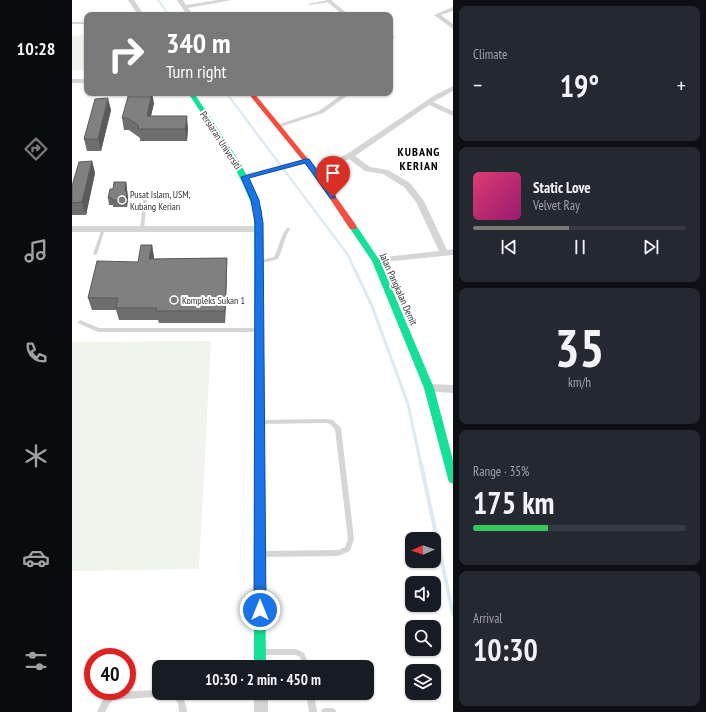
<!DOCTYPE html>
<meta charset="utf-8">
<style>
:root{--surface:#171b24;--page:#242831;--text:#f1f3f6;--muted:#9ea1a6;--line:#363941;--accent:#797979}
body{margin:0;font-family:"PT Sans Narrow",sans-serif;background:var(--page);color:var(--text);height:100vh;display:flex;flex-direction:column;font-size:15px;white-space:nowrap}
*{box-sizing:border-box;margin:0}
p{font-size:13px;color:var(--muted)}
.icon{flex:none;width:22px;height:22px;fill:none;stroke:currentColor;stroke-width:2;stroke-linecap:round;stroke-linejoin:round}
.map{position:relative;flex:1;overflow:hidden}
.side{display:flex;flex-direction:column;gap:6px;padding:6px;background:#0d0f14;width:253px}
.side>*{flex:none}
.hud{position:absolute;left:12px;top:12px;width:309px;height:84px;border-radius:8px;box-shadow:0 1px 3px #0004;background:#797979;color:#fff;overflow:hidden}
.needle{width:26px;rotate:268deg}
.tools{position:absolute;left:333px;top:532px;display:grid;gap:8px}
.tools a{display:grid;place-items:center;width:36px;height:36px;border-radius:8px;background:var(--surface);box-shadow:0 1px 3px #0004;font-size:20px}
.speed{position:absolute;left:12px;top:648px;display:flex;gap:8px;font-size:20px;font-weight:700;text-align:center}
.speed>*{display:grid;place-content:center;width:52px;height:52px;border-radius:50%;background:var(--surface);box-shadow:0 1px 3px #0004;line-height:1}
.speed .limit{border:6px solid #d22;background:#fff;color:#111}
.pin{position:absolute;display:grid;place-items:center;width:34px;height:34px;color:#fff;margin:-41px -17px;border-radius:50% 50% 50% 0;rotate:-45deg;box-shadow:0 0 4px #0007}
.pin .icon{rotate:45deg}
.me{position:absolute;width:44px;margin:-22px;rotate:0deg;stroke-linejoin:round;filter:drop-shadow(0 0 3px #0008)}
.turn{display:flex;align-items:center;gap:14px;height:84px;padding:0 16px;font-size:18px}
.turn .icon{width:52px;height:52px;stroke-width:2.5}
.turn b{display:block;font-size:28px;line-height:34px}
.big{font-size:30px;font-weight:600;line-height:1.1}
.side .card{flex:1;display:flex;flex-direction:column;justify-content:center;gap:6px;min-width:0;padding:0 14px;border-radius:8px;background:var(--page)}
.side .dial{align-items:center;gap:0}
.dial b{font-size:52px;line-height:1}
.song{display:flex;align-items:center;gap:12px}
.cover{width:48px;height:48px;border-radius:6px;background:linear-gradient(135deg,hsl(340 70% 55%),hsl(320 70% 35%))}
.played{height:4px;border-radius:2px;background:linear-gradient(90deg,var(--accent) 45%,var(--line) 45%)}
.keys{display:flex;justify-content:space-around;direction:ltr}
.heat{display:flex;justify-content:space-between;align-items:center;font-size:22px;direction:ltr}
.charge{height:6px;border-radius:3px;background:linear-gradient(90deg,#34c759 35%,var(--line) 0)}
.trip{position:absolute;left:80px;top:660px;width:222px;height:40px;border-radius:8px;background:var(--surface);box-shadow:0 1px 3px #0004;font-weight:600;line-height:40px;text-align:center}
main{display:flex;flex:1;min-height:0}
.tab-bar{display:flex;flex-direction:column;width:72px;justify-content:space-around;align-items:center;background:#090b0e;color:var(--muted)}
.tab-bar .icon{width:28px;height:28px}
.tab-bar .active{color:var(--accent)}
.tab-bar b{font-size:18px;color:var(--text)}
.map>svg:first-child{display:block}
</style>
<main>
<nav class="tab-bar">
<b>10:28</b>
<svg class="icon active" aria-label="directions" viewBox="0 0 24 24"><path d="M12 3l9 9-9 9-9-9zM9 14v-3h6M13 9l2 2-2 2"/></svg>
<svg class="icon" aria-label="music" viewBox="0 0 24 24"><path d="M9 18V5l10-2v13"/><circle cx="6" cy="18" r="3"/><circle cx="16" cy="16" r="3"/></svg>
<svg class="icon" aria-label="phone" viewBox="0 0 24 24"><path d="M5 4h4l2 5-3 2q2 4 5 5l2-3 5 2v4C11 20 4 13 5 4z"/></svg>
<svg class="icon" aria-label="climate" viewBox="0 0 24 24"><path d="M12 3v18M4 7l16 10M4 17L20 7"/></svg>
<svg class="icon" aria-label="car" viewBox="0 0 24 24"><path d="M5 17H2v-5l4-1 3-4h7l3 4 3 1v5h-3M9 17h6M6 11h13"/><circle cx="7" cy="17" r="2"/><circle cx="17" cy="17" r="2"/></svg>
<svg class="icon" aria-label="filters" viewBox="0 0 24 24"><path d="M4 7h16M4 17h16"/><circle cx="9" cy="7" r="2"/><circle cx="15" cy="17" r="2"/></svg>
</nav>
<div class="map">
<svg width="381" height="712" viewBox="0 0 381 712">
<rect width="100%" height="100%" fill="#fff"/>
<path fill="#f1f3ed" d="M15,35l-2,35h-13v-34z
M139,341l-12,228 -127,2v-229z"/>
<g fill="none" stroke-linecap="round" stroke-linejoin="round">
<path stroke="#ddeaf1" stroke-width="2" d="M86,0l11,15
M154,93l20,26"/>
<path stroke="#ddeaf1" stroke-width="2.5" d="M173,118l103,137 7,16"/>
<path stroke="#ddeaf1" stroke-width="3" d="M283,270l17,36 36,98 13,61"/>
<path stroke="#ddeaf1" stroke-width="4" d="M349,464l32,150"/>
<path fill="#d5d5d5" fill-rule="evenodd" d="M257,0h1v2l-21,3 -1,-1z
M0,22h15v2h-15z
M72,195h1l2,1 -3,33 -2,1 -2,-1z
M30,228h2l1,1 -8,25 -2,1 -2,-1z
M215,228h2l1,1c-6,9 -7,20 -12,30l-19,5 -2,-1v-2l17,-4c5,-10 6,-20 13,-29z
M8,320l19,8h158l2,2 -2,2h-159l-20,-9v-1z
M254,419l7,1 8,8 13,111 -4,12 -12,5 -75,1 -2,-1 -1,-2 1,-2 2,-1 75,-1 7,-3 3,-8 -13,-110 -5,-5 -4,-1 -66,1h-2l-1,-2 1,-2h2z
M191,649h33l8,4 6,14h-6l-4,-10 -4,-2h-33l-2,-1 -1,-2 1,-2z
M87,690v3h19c6,5 8,11 9,19h-8c0,-10 -2,-13 -12,-16l-54,4 -3,3 -5,9h-8l7,-15 8,-5z
M234,693h8l3,19h-8z
M253,708h7l3,1 1,3h-15l1,-3z"/>
<path fill="#d5d5d5" fill-rule="evenodd" d="M56,0h6l10,15h-6z
M105,0h6l3,5 32,-5h14l-44,8 5,7h-6z
M253,0h6l18,15h-6z
M381,7v4l-12,4 12,9v5l-19,-14z
M318,35l4,1 1,1 -5,2z
M0,79h15v4h-15z
M381,86v5l-20,11 20,9v5l-24,-11 -74,51 15,11 18,3 22,13 14,18 23,49 6,-1v6l-80,8 -1,-2 4,-3 63,-7 -23,-49 -12,-15 -21,-13 -18,-3 -16,-12 -31,14h-3l-4,-2 36,-17 88,-59z
M272,93h7l-28,20 -43,14 -6,-1 45,-15z
M234,159l4,2 -1,2 -65,16 -4,-2 1,-2z
M0,226h187l4,3 -4,3h-187z
M357,384l24,1v8l-28,-2 -1,-3 1,-3z
M182,693h14v19h-14z"/>
<path fill="#16e098" fill-rule="evenodd" d="M116,93h6l47,71 15,31 6,16 1,129 -4,3 -4,-3 -1,-129c-15,-43 -41,-80 -66,-118z
M278,225h6l24,36 54,127 19,72v24l-4,-2 -1,-3 -24,-91 -52,-127 -23,-34z
M187,495l4,2 1,3 2,167h-12v-167l1,-3z"/>
<path fill="#ffcf43" fill-rule="evenodd" d="M187,337l4,3 1,160 -1,3 -4,2 -4,-2 -1,-3 1,-160z"/>
<path fill="#f24e42" fill-rule="evenodd" d="M176,93h6l63,77 39,55v4h-6l-38,-57z"/>
</g>
<path fill="#6e6e6e" d="M82,103l-3,13 37,12 -1,13h-47v-3l-11,-8h-5l-2,-12z
M39,110l-10,41h-14l-3,-12z
M20,161l3,12 -9,42h-14v-29z
M54,182l2,16 -1,9h-14v-2h-4l-1,-7 5,-9z
M80,245l2,14 73,-1v13l-2,52h-66l-1,-3h-39l-3,-10h-24l-4,-12 50,-36z"/>
<path fill="#5a5a5a" d="M80,93l2,10 -6,25 -1,-12z
M36,98l3,12 -10,41 -3,-12z
M115,116l1,12 -1,13 -2,-12z
M20,161l3,12 -9,42 -4,-13z
M54,182l1,6 -1,10 -1,-7z
M55,191l1,7 -1,9 -1,-7z
M80,245l2,12 -2,14 -3,-12z
M155,258v13l-2,52v-12z"/>
<path fill="#808080" stroke="#5a5a5a" d="M57,93h23l-5,23h40l-2,13h-47l1,-3 -12,-8h-5z
M36,98l-10,41h-14l11,-40z
M20,161l-10,41 -10,1v-17l7,-24z
M42,182h12l-1,9h2l-1,9h-14v-2h-4l2,-9h3z
M69,245h11l-3,14 78,-1 -2,53h-69l1,-3h-41l2,-10h-30l9,-37 41,1z"/>
<path fill="#1a73e8" stroke="#114b97" d="M234,159h3l26,36v3h-5l-25,-35 -56,15 10,22 4,23 3,387 -1,4 -5,2 -4,-2 -2,-4 1,-387 -4,-23 -10,-23z"/>
<g fill="#797979" stroke="#fff" stroke-width="1.5">
<circle cx="50" cy="200" r="4"/>
<circle cx="102" cy="300" r="4"/>
</g>
<g text-anchor="middle" stroke-width="4" stroke-linejoin="round" paint-order="stroke">
<g font-size="10" fill="#313131" stroke="#fff">
<text transform="translate(149 140) rotate(57)" y="4">Persiaran Universiti</text>
<text transform="translate(327 289) rotate(66)" y="4">Jalan Pangkalan Demit</text>
</g>
<g font-size="10" fill="#313131" stroke="#fff" text-anchor="start">
<text x="58" y="198">Pusat Islam, USM,<tspan x="58" dy="12">Kubang Kerian</tspan></text>
<text x="110" y="304">Kompleks Sukan 1</text>
</g>
<g font-size="12" font-weight="bold" letter-spacing="1" fill="#000" stroke="#fff">
<text x="347" y="156">KUBANG<tspan x="347" dy="14">KERIAN</tspan></text>
</g>
</g>
</svg>
<div class="tools">
<a><svg class="needle" viewBox="-14 -14 28 28"><path d="M0-13l5 13h-10z" fill="#e53935"/><path d="M0 13l5-13h-10z" fill="#9ea1a6"/></svg></a>
<a><svg class="icon" aria-label="sound" viewBox="0 0 24 24"><path d="M4 9h4l5-4v14l-5-4H4zM17 9q2 3 0 6"/></svg></a>
<a><svg class="icon" aria-label="search" viewBox="0 0 24 24"><circle cx="10" cy="10" r="6"/><path d="M15 15l6 6"/></svg></a>
<a><svg class="icon" aria-label="layers" viewBox="0 0 24 24"><path d="M12 4l9 5-9 5-9-5zM3 14l9 5 9-5"/></svg></a>
</div>
<div class="speed"><div class="limit">40</div></div>
<div class="pin" style="left:261px;top:197px;background:#d93025"><svg class="icon" aria-label="arrive" viewBox="0 0 24 24"><path d="M6 21V4h12l-3 4 3 4H6"/></svg></div>
<svg class="me" style="left:188px;top:610px" viewBox="-20 -20 40 40"><circle r="17" fill="#1a73e8" stroke="#fff" stroke-width="3"/><path d="M0-11L8 9 0 5-8 9z" fill="#fff"/></svg>
<div class="trip">10:30 · 2 min · 450 m</div>
<div class="hud">
<div class="turn"><svg class="icon" aria-label="right" viewBox="0 0 24 24"><path d="M7 20v-9h11M14 6l5 5-5 5"/></svg><div><b>340 m</b>Turn right</div></div>
</div>
</div>
<section class="side">
<div class="card"><p>Climate</p>
<div class="heat"><a>−</a><b class="big">19°</b><a>+</a></div>
</div>
<div class="card">
<div class="song"><i class="cover"></i><div><b>Static Love</b><p>Velvet Ray</p></div></div>
<div class="played"></div>
<div class="keys"><svg class="icon" aria-label="previous" viewBox="0 0 24 24"><path d="M18 5L8 12l10 7zM5 5v14"/></svg><svg class="icon" aria-label="pause" viewBox="0 0 24 24"><path d="M8 5v14M16 5v14"/></svg><svg class="icon" aria-label="next" viewBox="0 0 24 24"><path d="M6 5l10 7-10 7zM19 5v14"/></svg></div>
</div>
<div class="card dial"><b>35</b><p>km/h</p></div>
<div class="card"><p>Range · 35%</p><b class="big">175 km</b><div class="charge"></div></div>
<div class="card"><p>Arrival</p><b class="big">10:30</b></div>
</section>
</main>
